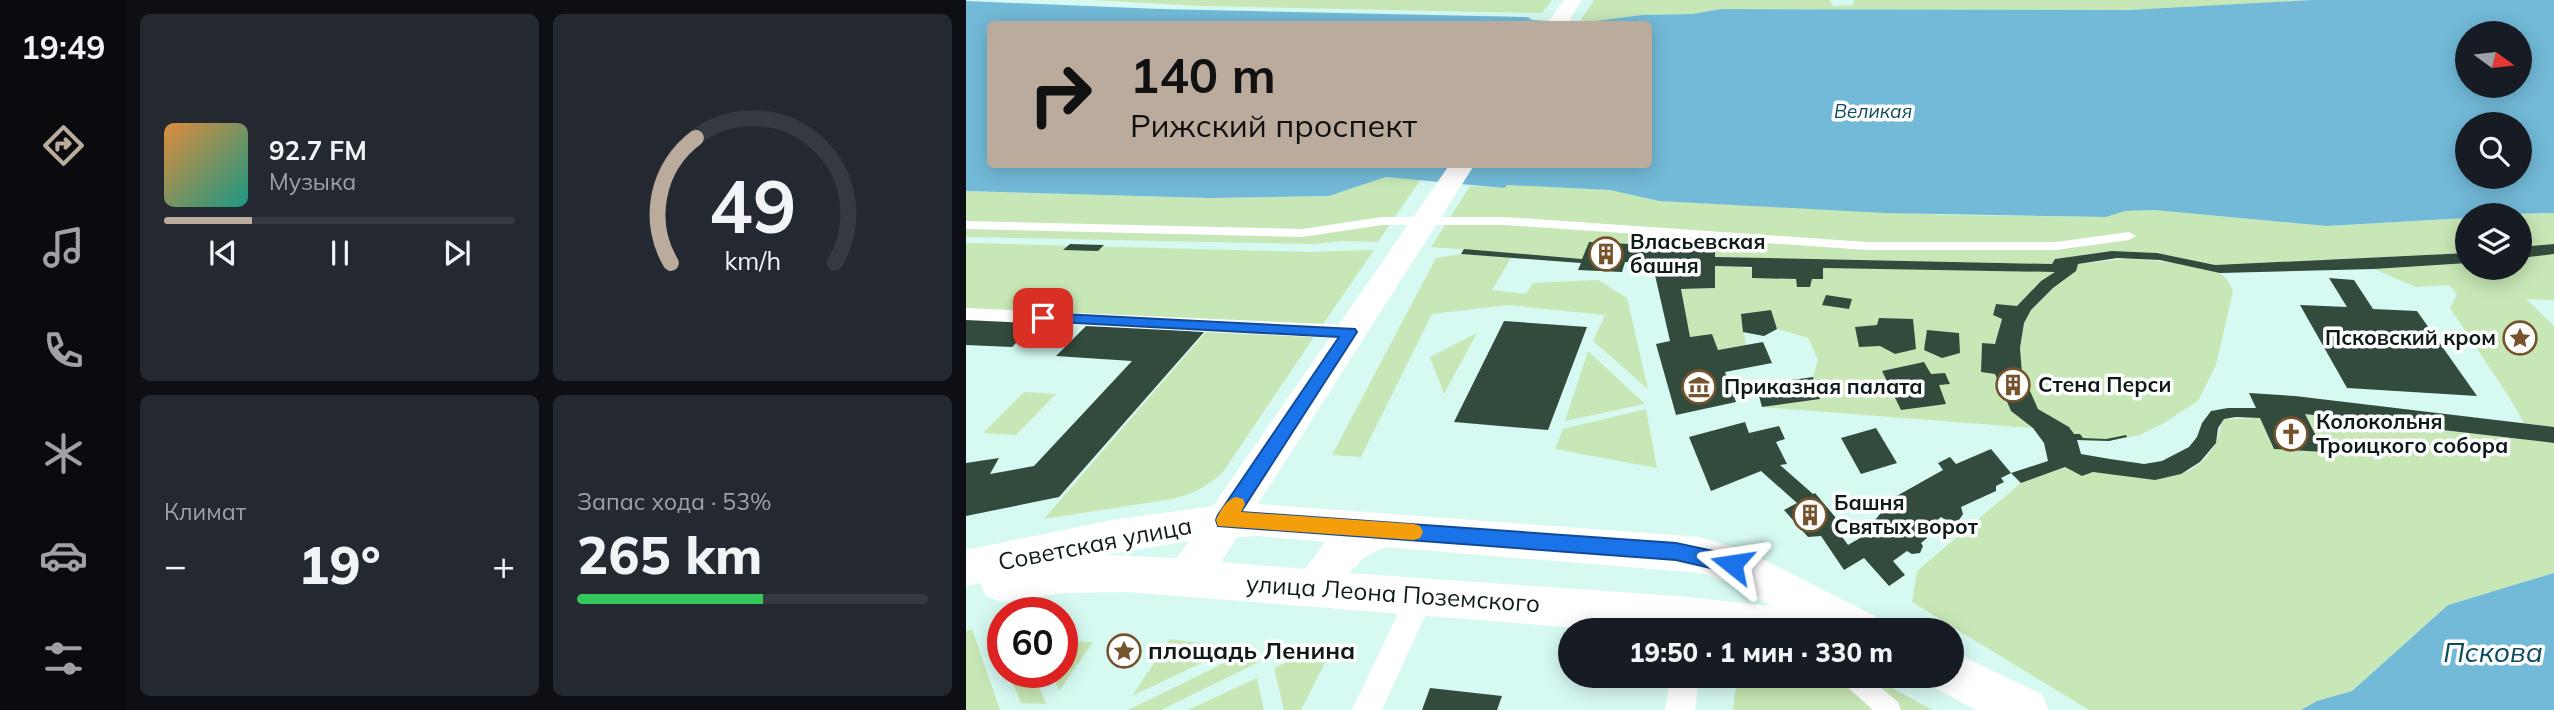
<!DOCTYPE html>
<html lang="ru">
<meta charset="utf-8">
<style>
:root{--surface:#171b24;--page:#242831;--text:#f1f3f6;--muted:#9ea1a6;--line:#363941;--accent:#baab9c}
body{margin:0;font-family:Mulish,sans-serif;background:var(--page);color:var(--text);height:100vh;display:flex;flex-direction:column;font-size:26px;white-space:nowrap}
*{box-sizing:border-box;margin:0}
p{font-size:23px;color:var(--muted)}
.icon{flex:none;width:38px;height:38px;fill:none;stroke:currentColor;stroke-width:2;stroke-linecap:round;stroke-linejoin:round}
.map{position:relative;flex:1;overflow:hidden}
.details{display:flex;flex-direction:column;gap:14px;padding:14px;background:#0d0f14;width:840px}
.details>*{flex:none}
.hud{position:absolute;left:21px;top:21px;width:665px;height:147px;border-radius:7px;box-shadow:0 4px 18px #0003;background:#baab9c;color:#111;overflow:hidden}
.needle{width:46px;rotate:105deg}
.tools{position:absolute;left:1489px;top:21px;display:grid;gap:14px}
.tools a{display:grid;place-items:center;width:77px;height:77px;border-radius:50%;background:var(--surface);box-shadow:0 4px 18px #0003;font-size:35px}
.speed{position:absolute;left:21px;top:597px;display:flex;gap:14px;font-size:35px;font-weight:700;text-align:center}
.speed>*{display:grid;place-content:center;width:91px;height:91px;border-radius:50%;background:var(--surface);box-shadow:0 4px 18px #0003;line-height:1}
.speed .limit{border:10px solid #d22;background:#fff;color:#111}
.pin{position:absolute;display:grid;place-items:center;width:60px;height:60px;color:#fff;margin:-30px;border-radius:14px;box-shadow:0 4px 10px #0006}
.me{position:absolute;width:77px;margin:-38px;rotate:285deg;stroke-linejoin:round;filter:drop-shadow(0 0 5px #0008)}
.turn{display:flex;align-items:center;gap:24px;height:147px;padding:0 28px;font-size:32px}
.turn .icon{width:91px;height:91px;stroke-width:2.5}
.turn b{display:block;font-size:49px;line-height:60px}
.big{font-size:52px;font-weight:800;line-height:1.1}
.details .tile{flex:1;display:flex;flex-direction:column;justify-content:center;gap:10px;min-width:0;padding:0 24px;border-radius:10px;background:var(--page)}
.details .dial{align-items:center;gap:0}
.dial svg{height:182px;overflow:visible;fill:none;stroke:var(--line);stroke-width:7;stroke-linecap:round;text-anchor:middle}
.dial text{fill:var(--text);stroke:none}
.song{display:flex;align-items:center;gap:21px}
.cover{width:84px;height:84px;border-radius:10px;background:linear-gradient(135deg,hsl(30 70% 55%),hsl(170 70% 35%))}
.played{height:7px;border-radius:4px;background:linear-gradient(90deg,var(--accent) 25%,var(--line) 25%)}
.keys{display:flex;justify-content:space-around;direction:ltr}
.heat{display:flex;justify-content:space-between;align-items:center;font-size:38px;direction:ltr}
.charge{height:10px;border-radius:5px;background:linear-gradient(90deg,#34c759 53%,var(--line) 0)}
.details .tiles{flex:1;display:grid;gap:14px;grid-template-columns:repeat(2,1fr)}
.trip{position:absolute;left:592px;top:618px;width:406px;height:70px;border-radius:35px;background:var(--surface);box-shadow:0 4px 18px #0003;font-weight:800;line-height:70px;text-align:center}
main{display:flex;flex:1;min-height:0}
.tabs{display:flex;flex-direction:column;width:126px;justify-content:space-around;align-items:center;background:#090b0e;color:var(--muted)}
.tabs .icon{width:49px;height:49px}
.tabs .active{color:var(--accent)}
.tabs b{font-size:32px;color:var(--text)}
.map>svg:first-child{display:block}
</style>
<main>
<nav class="tabs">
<b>19:49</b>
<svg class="icon active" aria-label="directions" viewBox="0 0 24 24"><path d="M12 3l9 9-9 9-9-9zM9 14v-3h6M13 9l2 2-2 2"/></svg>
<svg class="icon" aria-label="music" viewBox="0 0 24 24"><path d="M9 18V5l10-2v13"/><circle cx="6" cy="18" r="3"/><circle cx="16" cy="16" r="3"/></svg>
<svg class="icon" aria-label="phone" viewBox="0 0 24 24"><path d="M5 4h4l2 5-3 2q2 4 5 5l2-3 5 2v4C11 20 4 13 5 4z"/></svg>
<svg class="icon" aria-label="climate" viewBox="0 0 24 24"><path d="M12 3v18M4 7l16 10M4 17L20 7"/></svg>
<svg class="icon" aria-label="car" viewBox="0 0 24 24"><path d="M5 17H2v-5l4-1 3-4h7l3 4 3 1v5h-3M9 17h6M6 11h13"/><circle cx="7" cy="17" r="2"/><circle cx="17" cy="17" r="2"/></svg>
<svg class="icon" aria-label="filters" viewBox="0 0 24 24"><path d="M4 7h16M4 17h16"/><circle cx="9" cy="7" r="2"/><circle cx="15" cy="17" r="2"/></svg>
</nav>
<section class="details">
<div class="tiles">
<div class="tile">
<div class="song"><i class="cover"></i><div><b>92.7 FM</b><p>Музыка</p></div></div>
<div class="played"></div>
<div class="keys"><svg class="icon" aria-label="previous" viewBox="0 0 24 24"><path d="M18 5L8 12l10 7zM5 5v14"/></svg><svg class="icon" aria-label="pause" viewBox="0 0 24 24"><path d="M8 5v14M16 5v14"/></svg><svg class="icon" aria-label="next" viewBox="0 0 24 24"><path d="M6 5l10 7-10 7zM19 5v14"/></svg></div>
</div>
<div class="tile dial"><svg viewBox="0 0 100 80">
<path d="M14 69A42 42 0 1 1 86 69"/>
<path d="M14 69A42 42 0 0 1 25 14" stroke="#baab9c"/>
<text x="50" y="56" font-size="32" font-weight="700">49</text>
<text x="50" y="72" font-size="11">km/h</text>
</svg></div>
<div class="tile"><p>Климат</p>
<div class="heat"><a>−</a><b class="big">19°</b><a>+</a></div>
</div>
<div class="tile"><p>Запас хода · 53%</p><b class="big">265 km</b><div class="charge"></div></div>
</div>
</section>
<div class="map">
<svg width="1588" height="710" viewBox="0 0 1588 710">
<rect width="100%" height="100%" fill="#d6faf2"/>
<path fill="#c7e7b6" d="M127,0h459l-10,13 -341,-7z
M628,0h236l3,6 20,-1 1,-5h459l-185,10 -407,-1 -29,5 -50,1 -63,8z
M420,177l35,2 -43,63 -34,-1 -31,3 -347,-7v-46l243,7 120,-2z
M540,185l104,5 49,11 288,14 159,2 19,-6 29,-1 173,16 141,-8 -1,35 -252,12 -58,-12 -44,-2 -58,8 -3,5 -337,-7v-7l-85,-1 1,-5 -42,-2 -7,17 -151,-12 39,-61 34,2z
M1588,213v31l-34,3v-32h-12z
M0,243l344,9 64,-2 -53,77 -355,-16z
M495,254l50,4 -19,32 34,4 7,-11 65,-3 29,18 21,91 -55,-48 12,-26 -97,-10 -76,9 -71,143 -29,-2 104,-197z
M1588,254v46l-28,-1 28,27v101l-30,-4 -15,-26 -59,-89 7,-14 -8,-9 -33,2 -42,-18 93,-6 1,5h52v-10z
M1156,259c20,0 83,5 98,14 6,4 10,12 13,18l-17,74 -18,36 -36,23 -23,11 -30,6 -32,-1 -8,-13 -31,-18 -8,-14 -8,-22 -2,-25 4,-25 7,-13 47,-46z
M749,266c33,1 66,3 95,21l2,-8h11v-11l232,4 -14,9 -24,25 -21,-2 -3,11 9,4 -7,25 -13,-1 -1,29 14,2 16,37 22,17 -271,-21 58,-9 -7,-21 5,-17 -10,-22 -31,-9 -13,7 -20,-4 2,13 -28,5 -6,-16 -22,3 -9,-48 34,-1z
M246,325l106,6 -95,141c-16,15 -30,22 -51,27l-128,20z
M511,333l-33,61 -14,-37z
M622,351l57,53 -80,17z
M58,392l32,2 -40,41 -33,-2z
M680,409l11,59 -102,-19 8,-20z
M1339,414l249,29v130l-106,32 -96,86 -35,10 -16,9h-212l-177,-108 5,-31 104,-88 44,-16 17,9c5,-1 9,-4 15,-4 40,3 94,20 118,-28 5,-9 4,-17 9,-25l36,-1 14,31 49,3z
M6,629l28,81h-34v-79z
M204,639l63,9 -101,48z
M96,640l31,2 -34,49 -8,-19h11z
M354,646h8l1,9 -28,55h-17l-10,-42z
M287,649l4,14 -96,47h-33z
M42,672h25l13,32 -25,-1z
M777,676h128l61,34h-199l3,-25z
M291,678l7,32h-76z"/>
<path fill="#72bad8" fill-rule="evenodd" d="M1347,0h241v213l-86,2 -1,3 -140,8 -173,-16 -29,1 -19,6 -222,-4 -225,-12 -49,-11 -103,-5 -3,3 -118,-11 -57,19 -120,2 -243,-7v-190l194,8 368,8 4,3 47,3 63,-8 50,-1 29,-5 407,1zM24,24h658v140h-658zM1502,33h52v53h-52zM1502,124h52v53h-52z
M1588,573v137h-253l16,-9 35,-10 96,-86z"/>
<path fill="#334b3c" d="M623,242l42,2 -1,5 85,1v7l337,7 3,-5 57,-8 45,2 58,12 253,-12v10l-94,6 -154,4 -60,-13 -43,-2 -39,6 -2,7 -23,17 -22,22 -7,13 -4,25 2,25 16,36 31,18 5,7h6l3,4 23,1 20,-4 1,2 -18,4 -32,-1 4,14 29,5 34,5 18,-3 27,-14 8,-10 5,-14 9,-12 17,-3h28l-7,-15 46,3 259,31v16l-249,-29 19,38 -50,-3 -14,-31 -24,-1 -12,2 -6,9 -2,15 -16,19 -19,12 -26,6 -62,-8 -11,4 -17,-9 -44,16 -10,-10 37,-12 -4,-18 -11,-15 -22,-17 -16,-37 -14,-2 1,-29 13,1 7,-25 -9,-4 3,-11 21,2 24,-25 14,-9 -232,-4v11h-11l-2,8h-13l-1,-8 -44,-1v-11l-37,-1v22l-34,1 9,48 22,-3 6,16 45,-8 9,21 -47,9 11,30 -60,13 -20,-71 14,-3 -18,-79h-27l-3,10 -44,-2 3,-7 -120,-9 3,-5 118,10z
M104,244l34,1 -6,6 -35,-1z
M1588,244v10l-34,4v-11z
M1363,278l25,2 19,29 44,2 60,85 -130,-8 -47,-83 47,2z
M860,295l26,4 -3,10 -27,-4z
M805,310l6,19 -13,7 -21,-4 -2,-18z
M913,318l34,1 3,30 -21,5 -15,-8 -21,1 -4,-20 22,-2z
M0,319l71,3 -25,25 -46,-2z
M538,321l83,6 -39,103 -94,-8z
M122,324l116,8 -145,165 -93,19v-53l33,-5 -9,16 44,-8 98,-105 -76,-5z
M961,330l32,3 1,20 -18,5 -18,-8z
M958,362l7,12 14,-1 5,11 -11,1 7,19 -45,6 -19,-39z
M847,377l7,22 -58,8 -6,-22z
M779,422l4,11 30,-7 6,13 -9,3 11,22 -7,1 33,29 2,-1 26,31 -6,3 13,18 19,-11 4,4 8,-5 -8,-8 22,-27 50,-28 -5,-7 12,-6 6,7 35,-15 20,24 -10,5 3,4 -8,4v5l-35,16 2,7 -4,6 -10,2 -8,-5 -19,17 5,4 -6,5 2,3 -3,7 -8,1 -5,-3 -14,10 12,14 -16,11 -25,-28 -20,12 -23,-34 -13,1 -24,-27 13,-7 -36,-32 -50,20 -22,-54z
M910,428l21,35 -36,11 -20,-36z
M464,688l72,8 -5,14h-75z"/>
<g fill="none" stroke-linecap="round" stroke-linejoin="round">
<path fill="#fff" fill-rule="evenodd" d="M416,217h123l362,25h189l73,-10 7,4 -7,4 -73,10h-189l-362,-25h-123l-80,12 -336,-8v-8l336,8z
M874,676h27l31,26 3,8h-28l-30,-27z"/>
<path fill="#fff" fill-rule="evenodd" d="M0,308l384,17 7,2 3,5 -3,5 -7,2 -384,-19z
M454,584l10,4 4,8 -52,114h-30l58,-122z
M704,676h29l-4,34h-30z"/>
<path fill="#fff" fill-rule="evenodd" d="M598,0h18l-15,24h-20z
M484,164h25l-217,340 442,33 47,14 128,65 6,14h-277l-478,-38 -63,1 -62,9 -15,-6 -6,-13 -14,3v-36l146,-30 101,-14zM293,536l66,6 -20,27 -84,-7 16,-25zM223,541l-12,17 -72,-3zM419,547l315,26 21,6 51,27 -95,-10 -328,-23 17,-17z
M985,651l91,43 7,16h-73l-41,-22 -6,-12h22z"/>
</g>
<path fill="#1a73e8" stroke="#114b97" stroke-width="2" d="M77,313l312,16 2,3 -116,180 435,31 56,12 7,3 3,6 -3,6 -7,3 -56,-13 -458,-34 -2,-6 2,-5 121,-178 -301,-16 -2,-3 2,-4z"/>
<path fill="#f59e0b" d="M270,497l7,2 2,5 -4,8 173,12 6,2 3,6 -3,6 -6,2 -196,-14 -2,-6c4,-9 10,-20 20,-23z"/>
<defs>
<symbol id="building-ring" viewBox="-11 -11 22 22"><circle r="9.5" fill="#fefefe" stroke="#77532d" stroke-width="1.5"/><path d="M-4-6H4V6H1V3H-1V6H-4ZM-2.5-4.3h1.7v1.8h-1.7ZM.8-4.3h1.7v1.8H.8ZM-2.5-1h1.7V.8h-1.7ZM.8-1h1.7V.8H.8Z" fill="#77532d"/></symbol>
<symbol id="sight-ring" viewBox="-11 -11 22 22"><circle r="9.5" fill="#fefefe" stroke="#77532d" stroke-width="1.5"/><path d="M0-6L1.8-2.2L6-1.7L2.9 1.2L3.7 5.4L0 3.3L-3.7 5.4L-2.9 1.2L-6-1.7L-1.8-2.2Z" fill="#77532d"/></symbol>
<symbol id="museum-ring" viewBox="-11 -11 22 22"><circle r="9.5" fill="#fefefe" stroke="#77532d" stroke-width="1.5"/><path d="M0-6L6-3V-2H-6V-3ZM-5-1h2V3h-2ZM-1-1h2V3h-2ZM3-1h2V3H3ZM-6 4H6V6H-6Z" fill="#77532d"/></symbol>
<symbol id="church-ring" viewBox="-11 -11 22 22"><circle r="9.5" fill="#fefefe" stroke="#77532d" stroke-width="1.5"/><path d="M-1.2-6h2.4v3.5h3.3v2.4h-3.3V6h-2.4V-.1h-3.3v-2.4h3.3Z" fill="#77532d"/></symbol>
</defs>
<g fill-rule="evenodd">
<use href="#building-ring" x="621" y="235" width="38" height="38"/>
<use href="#sight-ring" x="1535" y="319" width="38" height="38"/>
<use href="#building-ring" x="1028" y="366" width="38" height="38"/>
<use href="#museum-ring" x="714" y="368" width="38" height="38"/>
<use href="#church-ring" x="1306" y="415" width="38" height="38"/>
<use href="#building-ring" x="825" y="496" width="38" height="38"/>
<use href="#sight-ring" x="139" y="632" width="38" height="38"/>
</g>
<g text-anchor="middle" stroke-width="7" stroke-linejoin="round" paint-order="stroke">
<g font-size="19" font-style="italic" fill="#0b4a5f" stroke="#fefefe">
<text x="907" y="118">Великая</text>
</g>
<g font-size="21" font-weight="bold" fill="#0e1c19" stroke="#fefefe" text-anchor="start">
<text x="664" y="249">Власьевская<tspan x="664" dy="24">башня</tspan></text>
<text x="1530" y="345" text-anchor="end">Псковский кром</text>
<text x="1072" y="392">Стена Перси</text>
<text x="758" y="394">Приказная палата</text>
<text x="1350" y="429">Колокольня<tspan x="1350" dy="24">Троицкого собора</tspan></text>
<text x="868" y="510">Башня<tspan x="868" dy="24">Святых ворот</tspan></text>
</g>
<g font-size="24" fill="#0e1c19" stroke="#fefefe">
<text transform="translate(129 544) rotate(-11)" y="8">Советская улица</text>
<text transform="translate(427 594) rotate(4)" y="8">улица Леона Поземского</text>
</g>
<g font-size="24" font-weight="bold" fill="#0e1c19" stroke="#fefefe" text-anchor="start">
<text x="182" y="659">площадь Ленина</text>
</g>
<g font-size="28" font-style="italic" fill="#0b4a5f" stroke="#fefefe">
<text x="1527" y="662">Пскова</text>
</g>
</g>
</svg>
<div class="tools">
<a><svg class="needle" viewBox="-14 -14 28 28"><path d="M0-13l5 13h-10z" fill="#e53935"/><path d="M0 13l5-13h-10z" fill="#9ea1a6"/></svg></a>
<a><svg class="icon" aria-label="search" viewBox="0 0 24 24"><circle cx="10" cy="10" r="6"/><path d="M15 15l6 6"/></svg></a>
<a><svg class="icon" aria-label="layers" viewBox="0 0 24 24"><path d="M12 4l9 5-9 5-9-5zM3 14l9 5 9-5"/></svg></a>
</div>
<div class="speed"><div class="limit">60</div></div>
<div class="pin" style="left:77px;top:318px;background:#d93025"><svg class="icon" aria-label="arrive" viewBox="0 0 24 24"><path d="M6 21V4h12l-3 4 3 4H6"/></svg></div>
<svg class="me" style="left:766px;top:564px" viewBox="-20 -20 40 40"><path d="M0-17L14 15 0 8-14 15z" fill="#1a73e8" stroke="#fff" stroke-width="4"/></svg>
<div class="trip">19:50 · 1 мин · 330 m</div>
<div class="hud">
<div class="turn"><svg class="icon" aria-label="right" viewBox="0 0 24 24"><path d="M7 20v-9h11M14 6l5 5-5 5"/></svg><div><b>140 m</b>Рижский проспект</div></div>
</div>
</div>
</main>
